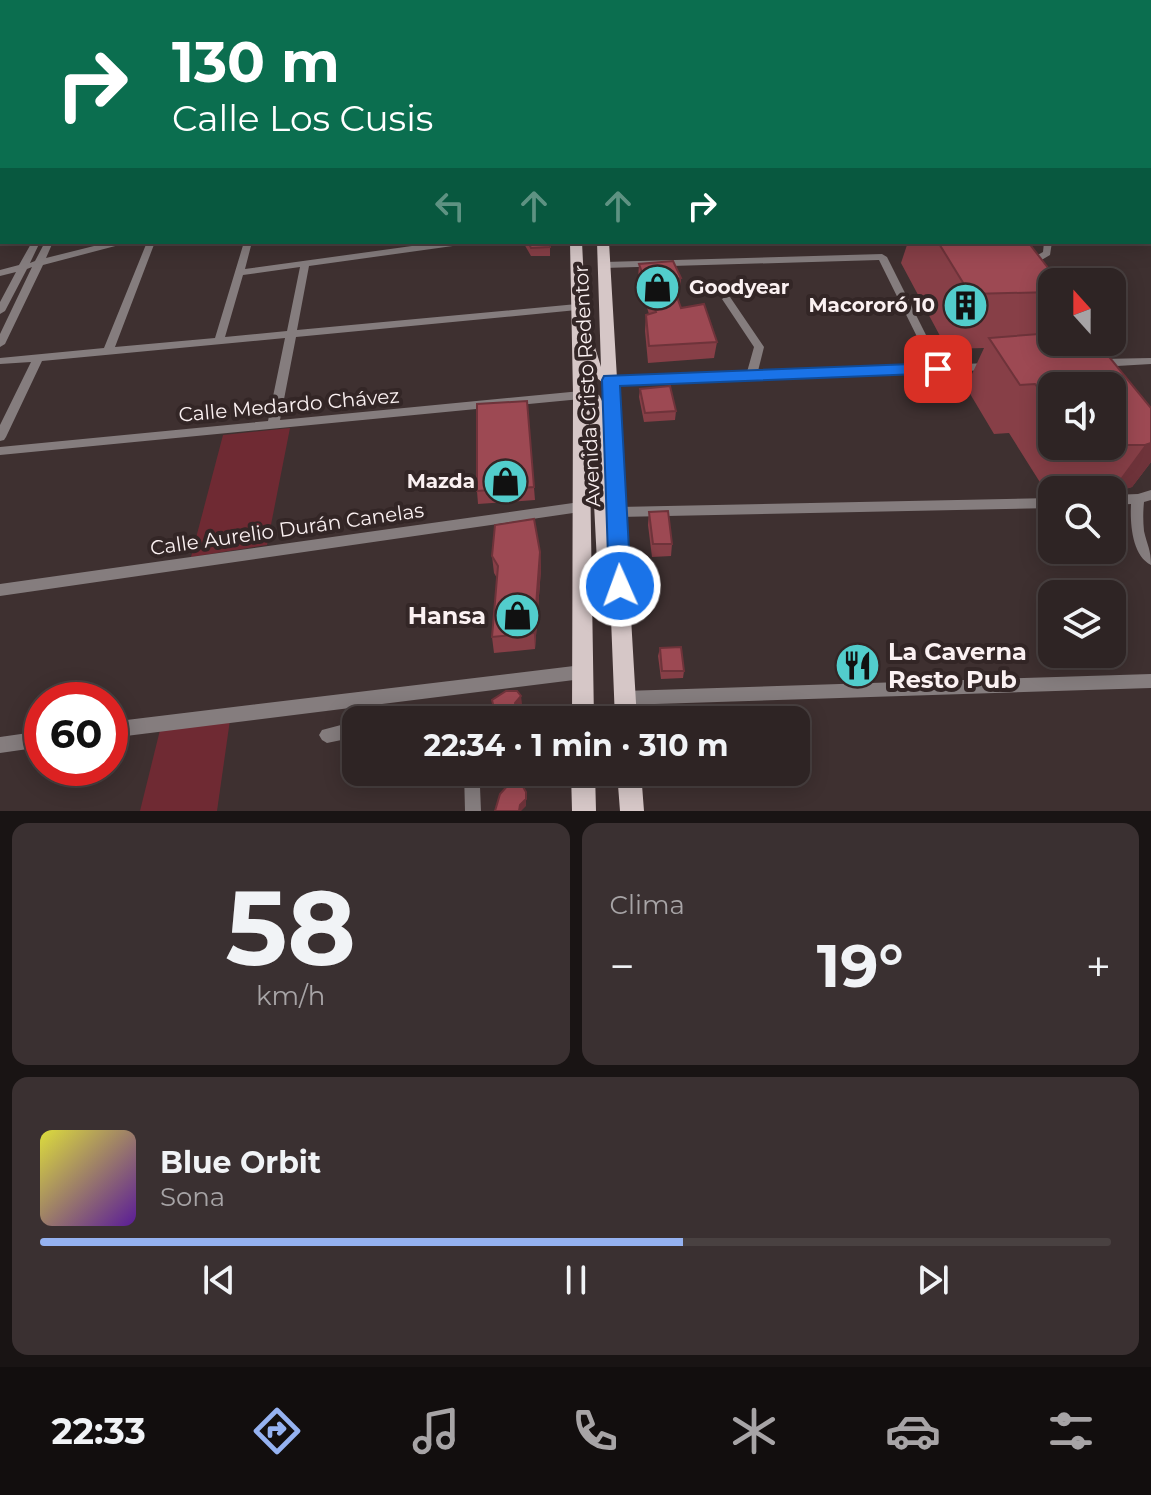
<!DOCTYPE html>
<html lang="es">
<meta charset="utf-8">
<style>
:root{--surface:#2e2424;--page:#3a3031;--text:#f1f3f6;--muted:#a7a4a6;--line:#494141;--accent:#95b2f1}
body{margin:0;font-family:Montserrat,sans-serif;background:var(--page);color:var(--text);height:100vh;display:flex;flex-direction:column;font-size:30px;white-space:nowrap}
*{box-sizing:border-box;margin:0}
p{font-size:26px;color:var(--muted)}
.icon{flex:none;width:44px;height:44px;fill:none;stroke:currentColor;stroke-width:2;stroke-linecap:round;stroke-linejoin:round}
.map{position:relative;height:811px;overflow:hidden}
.details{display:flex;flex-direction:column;gap:12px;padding:12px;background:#191414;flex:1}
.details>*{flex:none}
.guide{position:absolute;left:0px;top:0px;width:1152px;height:244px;box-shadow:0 4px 20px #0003,0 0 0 2px var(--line);background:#0b6e4f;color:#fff;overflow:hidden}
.needle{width:52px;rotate:339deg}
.buttons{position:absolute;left:1038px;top:268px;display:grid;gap:16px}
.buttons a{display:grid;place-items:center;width:88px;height:88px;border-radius:16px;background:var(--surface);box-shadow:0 4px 20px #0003,0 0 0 2px var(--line);font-size:40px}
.speed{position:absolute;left:24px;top:682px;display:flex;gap:16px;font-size:40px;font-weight:700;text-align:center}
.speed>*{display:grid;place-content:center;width:104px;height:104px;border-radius:50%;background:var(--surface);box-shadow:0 4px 20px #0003,0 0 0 2px var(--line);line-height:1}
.speed .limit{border:12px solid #d22;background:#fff;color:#111}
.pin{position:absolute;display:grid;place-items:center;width:68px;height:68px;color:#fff;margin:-34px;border-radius:16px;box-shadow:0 4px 12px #0006}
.me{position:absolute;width:88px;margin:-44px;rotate:358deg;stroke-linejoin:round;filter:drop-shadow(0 0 6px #0008)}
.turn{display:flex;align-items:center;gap:28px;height:168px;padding:0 40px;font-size:36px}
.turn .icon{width:104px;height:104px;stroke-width:2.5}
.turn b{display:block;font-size:56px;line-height:68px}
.lanes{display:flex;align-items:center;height:76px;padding:0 40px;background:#0003;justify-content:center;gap:40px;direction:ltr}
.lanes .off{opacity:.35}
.big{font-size:60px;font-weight:700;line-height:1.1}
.details .widget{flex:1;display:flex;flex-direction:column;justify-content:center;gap:12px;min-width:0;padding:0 28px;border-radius:16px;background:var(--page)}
.details .dial{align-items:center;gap:0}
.dial b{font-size:104px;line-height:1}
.song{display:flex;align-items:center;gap:24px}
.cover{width:96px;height:96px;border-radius:12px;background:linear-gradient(135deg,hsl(60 70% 55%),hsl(270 70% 35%))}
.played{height:8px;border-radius:4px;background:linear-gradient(90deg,var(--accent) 60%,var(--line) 60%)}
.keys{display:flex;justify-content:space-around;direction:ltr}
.heat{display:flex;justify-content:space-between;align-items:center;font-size:44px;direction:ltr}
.details .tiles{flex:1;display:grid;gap:12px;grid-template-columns:1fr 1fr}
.widget:last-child{grid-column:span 2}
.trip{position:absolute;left:342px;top:706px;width:468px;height:80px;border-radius:16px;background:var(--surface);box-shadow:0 4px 20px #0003,0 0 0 2px var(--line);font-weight:700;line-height:80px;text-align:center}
.menu{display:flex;height:128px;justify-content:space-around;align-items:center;background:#120e0e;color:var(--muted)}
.menu .icon{width:56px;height:56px}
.menu .active{color:var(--accent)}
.menu b{font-size:36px;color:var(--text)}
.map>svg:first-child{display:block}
</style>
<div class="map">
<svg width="1151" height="811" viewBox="0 0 1151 811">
<rect width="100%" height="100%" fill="#3e3030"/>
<path fill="#6f2a33" d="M290,428l-23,117 -76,12 32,-122z
M230,720l-13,91h-77l20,-81z"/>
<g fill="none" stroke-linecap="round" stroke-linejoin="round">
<path fill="#857d7e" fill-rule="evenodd" d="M36,0h6l-1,2h-6z
M318,0h23l-7,2h-22z
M422,0h7l2,2h-7z
M0,22h2v4h-2z
M1150,39h1v4h-1z
M0,49h2v4h-2z
M1150,75h1v4h-1z
M1150,161h1v4h-1z
M1150,232h1v6h-1z
M32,242h8l-10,21 5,-2 10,-19h8l-7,16 64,-16h14l-1,2 -80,21 -38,79 -5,3v-13l32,-67 -5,2 -22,42 -5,3v-12l16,-30 -16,4v-6l19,-5z
M147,242h8l-40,105 100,-9 29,-96h8l-7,27 196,-27h23l-4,3 -151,21 -12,64 280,-26 5,3 -5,3 -281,27 -16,83 301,-29 5,4 -5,4 -581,56v-8l268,-26 17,-83 -243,23 -36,76 -2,3 -4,1v-16l31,-63 -31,2v-6l104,-10zM300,267l-13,64 -62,6 18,-62z
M1044,242h8l-2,13 -17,10h-6v-4l16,-9z
M882,254l5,3 54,108 46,-2 4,1 1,3 -1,3 -380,14 -5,-4 5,-4 136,-4 7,-25 -32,-48 5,-3 3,1 34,50 -6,24 173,-6 -52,-105 -275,8 -5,-3 5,-3z
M1151,358v6l-51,3 -5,-4 5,-4z
M1151,490v10l-7,2c-1,10 -1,19 0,29 3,14 7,18 7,34 -19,-10 -21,-41 -20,-61l-19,1v-10l26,-1z
M1052,498v10l-434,9 -4,-2 -2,-3 2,-3 4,-2z
M580,502l4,2 2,3 -2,3 -4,2 -580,84v-12z
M582,665l5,2 2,5 -2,5 -5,2 -472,59v-16z
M1151,674v14l-527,17 -5,-2 -2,-5 2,-5 5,-2z
M433,710l18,5 3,5h-58l3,-5z
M356,721v16l-29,6 -5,-3 -3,-5 3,-5z
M42,731v16l-42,6v-16z
M464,772h87l-2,6 -6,2 -63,7 1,24h-16z"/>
<path fill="#857d7e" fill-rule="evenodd" d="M152,0h8l-9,2z
M168,0h8l-9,2z
M553,0h25l-3,2h-25z
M1150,110l1,1v6l-1,-1z
M0,118h2v6h-2z
M1150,127h1v7h-1z"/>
<path fill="#b3a7a7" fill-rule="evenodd" d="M0,212h2v7h-2z"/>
<path fill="#d6c7c7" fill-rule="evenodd" d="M566,0h8l1,2h-8z
M586,0h8v2h-8z
M603,0h10l-11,2z
M570,242h12l5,101 7,1 7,23 -4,-125h12l28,478h-22l-5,-127 -6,-7 -7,-24 -8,-155 5,313h-22l1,-325zM588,371l14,11 1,21 -4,-8 -10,-3z
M571,772h24l1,39h-24z
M617,772h24l3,39h-24z"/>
</g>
<path fill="#873f47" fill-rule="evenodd" d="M362,0h44l-1,2h-42z
M474,0h17l-1,2h-16z
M837,0h57v2h-54z
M1083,0h68v30h-1v-28h-64z
M523,242h27v14h-19z
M908,242h120l24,40v36l-8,15 107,75v54l-19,25 -20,6v-3h-60v5h-4l-39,-62 -15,1 -28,-47 18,-39 -37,1 -46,-86zM1052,386h60v60h-60z
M639,264l42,14 -2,16 -3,1 5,13 36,34 -3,16 -66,5 -3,-32 1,-16 3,-1 -11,-35z
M640,389l36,22 -1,9 -31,2 -5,-25z
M527,401l8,99 -57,4 -1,-13z
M649,512l23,32 -1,12 -19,1 -4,-32z
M540,552l1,17 -6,80 -41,4 -2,-16 5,-59 -3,-5 -2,-17z
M660,648l24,23 -1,7 -22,1 -3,-23z"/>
<path fill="#6e333a" d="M768,0h17l-17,2z
M681,278l-2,16 -10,2 2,-16z
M1151,443v19l-19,25 -20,6v-3l33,-45z
M540,552l1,17 -6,80 -1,-16z
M521,696l1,8 -6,7 -1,-8z
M526,792v14l-5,5h-2l1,-6z"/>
<path fill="#9d4953" stroke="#6e333a" stroke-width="2" d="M370,0h14l-1,2h-14z
M513,0h21v2h-21z
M612,0h73l2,2h-75z
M863,0h31l-11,2h-16z
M1109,0h42v17h-1v-15h-38z
M528,242h22v5l-19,1z
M938,242h90l31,40h-7v10l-82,2z
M673,261l8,17 -10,2 10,28 23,-4 13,38 -68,4 -3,-31 10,-3 -17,-48z
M1052,333v9h45l54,66v35l-6,2h-33v-59h-60v21l-17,-23 -15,1 -31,-47z
M670,386l6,25 -31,2 -5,-24z
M527,401l7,86 -57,4v-87z
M668,511l4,33h-19l-4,-32z
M534,519l6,33 -6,81 -42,4 6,-71 -6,-10 3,-31z
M681,647l3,24h-22l-2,-23z
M506,691h11l4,5 -6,7 3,17h-26l-1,-5 4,-2 -3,-13z
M510,783h6l6,2 4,7v7l-6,6 -1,6h-24l5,-17z"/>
<path fill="#1a73e8" stroke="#114b97" stroke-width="2" d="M938,363l9,6 -3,4 -324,13 11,200 -3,6 -8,3 -8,-3 -3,-6 -7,-206 2,-4z"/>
<defs>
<symbol id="shop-disc" viewBox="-11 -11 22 22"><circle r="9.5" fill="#52cdcc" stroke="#332626"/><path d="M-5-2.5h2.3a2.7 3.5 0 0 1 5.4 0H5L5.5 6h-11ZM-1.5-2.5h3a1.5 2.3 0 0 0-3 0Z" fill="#111"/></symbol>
<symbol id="building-disc" viewBox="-11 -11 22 22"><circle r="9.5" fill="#52cdcc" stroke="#332626"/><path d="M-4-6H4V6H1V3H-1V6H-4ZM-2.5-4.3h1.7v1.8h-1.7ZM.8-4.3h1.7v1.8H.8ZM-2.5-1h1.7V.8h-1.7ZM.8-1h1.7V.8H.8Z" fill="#111"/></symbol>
<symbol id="restaurant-disc" viewBox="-11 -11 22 22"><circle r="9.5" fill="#52cdcc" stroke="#332626"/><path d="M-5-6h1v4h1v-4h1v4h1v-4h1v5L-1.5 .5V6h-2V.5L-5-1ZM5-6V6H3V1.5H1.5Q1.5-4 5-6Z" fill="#111"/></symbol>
</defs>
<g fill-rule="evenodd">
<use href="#shop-disc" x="632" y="262" width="51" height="51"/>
<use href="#building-disc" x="940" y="280" width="51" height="51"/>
<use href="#shop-disc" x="480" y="456" width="51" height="51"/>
<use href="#shop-disc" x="492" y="590" width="51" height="51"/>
<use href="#restaurant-disc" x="832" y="640" width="51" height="51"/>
</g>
<g text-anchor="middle" stroke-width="8" stroke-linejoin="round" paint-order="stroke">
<g font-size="20" font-weight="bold" fill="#fbf1f2" stroke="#332626" text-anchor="end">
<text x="689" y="294" text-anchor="start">Goodyear</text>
<text x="935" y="312">Macororó 10</text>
<text x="475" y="488">Mazda</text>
</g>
<g font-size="20" fill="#fbf1f2" stroke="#332626">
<text transform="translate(587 386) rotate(-93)" y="7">Avenida Cristo Redentor</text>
<text transform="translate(289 405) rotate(-5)" y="7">Calle Medardo Chávez</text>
<text transform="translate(287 529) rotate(-8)" y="7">Calle Aurelio Durán Canelas</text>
</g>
<g font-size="24" font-weight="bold" fill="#fbf1f2" stroke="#332626" text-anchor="end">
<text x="486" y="624">Hansa</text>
<text x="888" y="660" text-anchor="start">La Caverna<tspan x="888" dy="28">Resto Pub</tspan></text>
</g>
</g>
</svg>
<div class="buttons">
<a><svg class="needle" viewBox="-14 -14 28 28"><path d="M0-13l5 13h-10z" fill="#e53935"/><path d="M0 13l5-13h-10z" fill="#a7a4a6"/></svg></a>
<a><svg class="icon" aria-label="sound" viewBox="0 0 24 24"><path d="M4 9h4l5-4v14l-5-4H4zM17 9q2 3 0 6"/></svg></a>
<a><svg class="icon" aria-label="search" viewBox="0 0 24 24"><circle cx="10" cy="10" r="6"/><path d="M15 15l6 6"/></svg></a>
<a><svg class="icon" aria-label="layers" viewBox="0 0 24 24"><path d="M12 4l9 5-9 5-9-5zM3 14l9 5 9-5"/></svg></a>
</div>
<div class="speed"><div class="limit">60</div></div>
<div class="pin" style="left:938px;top:369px;background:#d93025"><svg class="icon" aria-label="arrive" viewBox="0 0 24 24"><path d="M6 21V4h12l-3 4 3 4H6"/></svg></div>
<svg class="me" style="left:620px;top:586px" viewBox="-20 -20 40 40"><circle r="17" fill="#1a73e8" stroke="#fff" stroke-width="3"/><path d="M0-11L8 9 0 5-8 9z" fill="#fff"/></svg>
<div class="trip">22:34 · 1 min · 310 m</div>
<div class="guide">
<div class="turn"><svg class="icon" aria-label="right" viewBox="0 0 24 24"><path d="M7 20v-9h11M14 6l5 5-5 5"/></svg><div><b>130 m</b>Calle Los Cusis</div></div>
<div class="lanes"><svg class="icon off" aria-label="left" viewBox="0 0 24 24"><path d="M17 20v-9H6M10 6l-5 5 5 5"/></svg><svg class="icon off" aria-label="ahead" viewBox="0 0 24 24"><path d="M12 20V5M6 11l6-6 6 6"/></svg><svg class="icon off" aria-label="ahead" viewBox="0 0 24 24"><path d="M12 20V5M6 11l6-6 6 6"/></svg><svg class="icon" aria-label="right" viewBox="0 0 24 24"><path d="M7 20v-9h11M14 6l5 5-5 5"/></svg></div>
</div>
</div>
<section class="details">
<div class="tiles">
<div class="widget dial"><b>58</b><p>km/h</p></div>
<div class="widget"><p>Clima</p>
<div class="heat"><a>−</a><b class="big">19°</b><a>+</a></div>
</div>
<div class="widget">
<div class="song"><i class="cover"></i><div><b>Blue Orbit</b><p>Sona</p></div></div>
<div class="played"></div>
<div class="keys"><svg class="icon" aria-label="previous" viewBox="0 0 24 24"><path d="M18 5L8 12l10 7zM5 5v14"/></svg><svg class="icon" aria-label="pause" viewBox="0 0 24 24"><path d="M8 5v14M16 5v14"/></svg><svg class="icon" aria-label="next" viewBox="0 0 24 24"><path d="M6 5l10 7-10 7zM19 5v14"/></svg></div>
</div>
</div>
</section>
<nav class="menu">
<b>22:33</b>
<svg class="icon active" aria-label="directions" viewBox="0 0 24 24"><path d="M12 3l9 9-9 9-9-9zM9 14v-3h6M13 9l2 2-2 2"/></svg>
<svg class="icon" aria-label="music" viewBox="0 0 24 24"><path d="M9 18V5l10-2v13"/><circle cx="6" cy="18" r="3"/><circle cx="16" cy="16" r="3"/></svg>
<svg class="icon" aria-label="phone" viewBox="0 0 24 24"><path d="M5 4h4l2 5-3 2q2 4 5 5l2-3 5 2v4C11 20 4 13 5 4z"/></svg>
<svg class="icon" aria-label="climate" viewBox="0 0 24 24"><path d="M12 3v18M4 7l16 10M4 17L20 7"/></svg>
<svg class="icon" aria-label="car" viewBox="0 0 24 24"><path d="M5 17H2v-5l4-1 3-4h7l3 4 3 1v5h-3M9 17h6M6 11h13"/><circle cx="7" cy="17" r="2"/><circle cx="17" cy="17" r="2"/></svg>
<svg class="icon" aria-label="filters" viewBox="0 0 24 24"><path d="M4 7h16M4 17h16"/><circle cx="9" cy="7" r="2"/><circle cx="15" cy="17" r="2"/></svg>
</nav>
